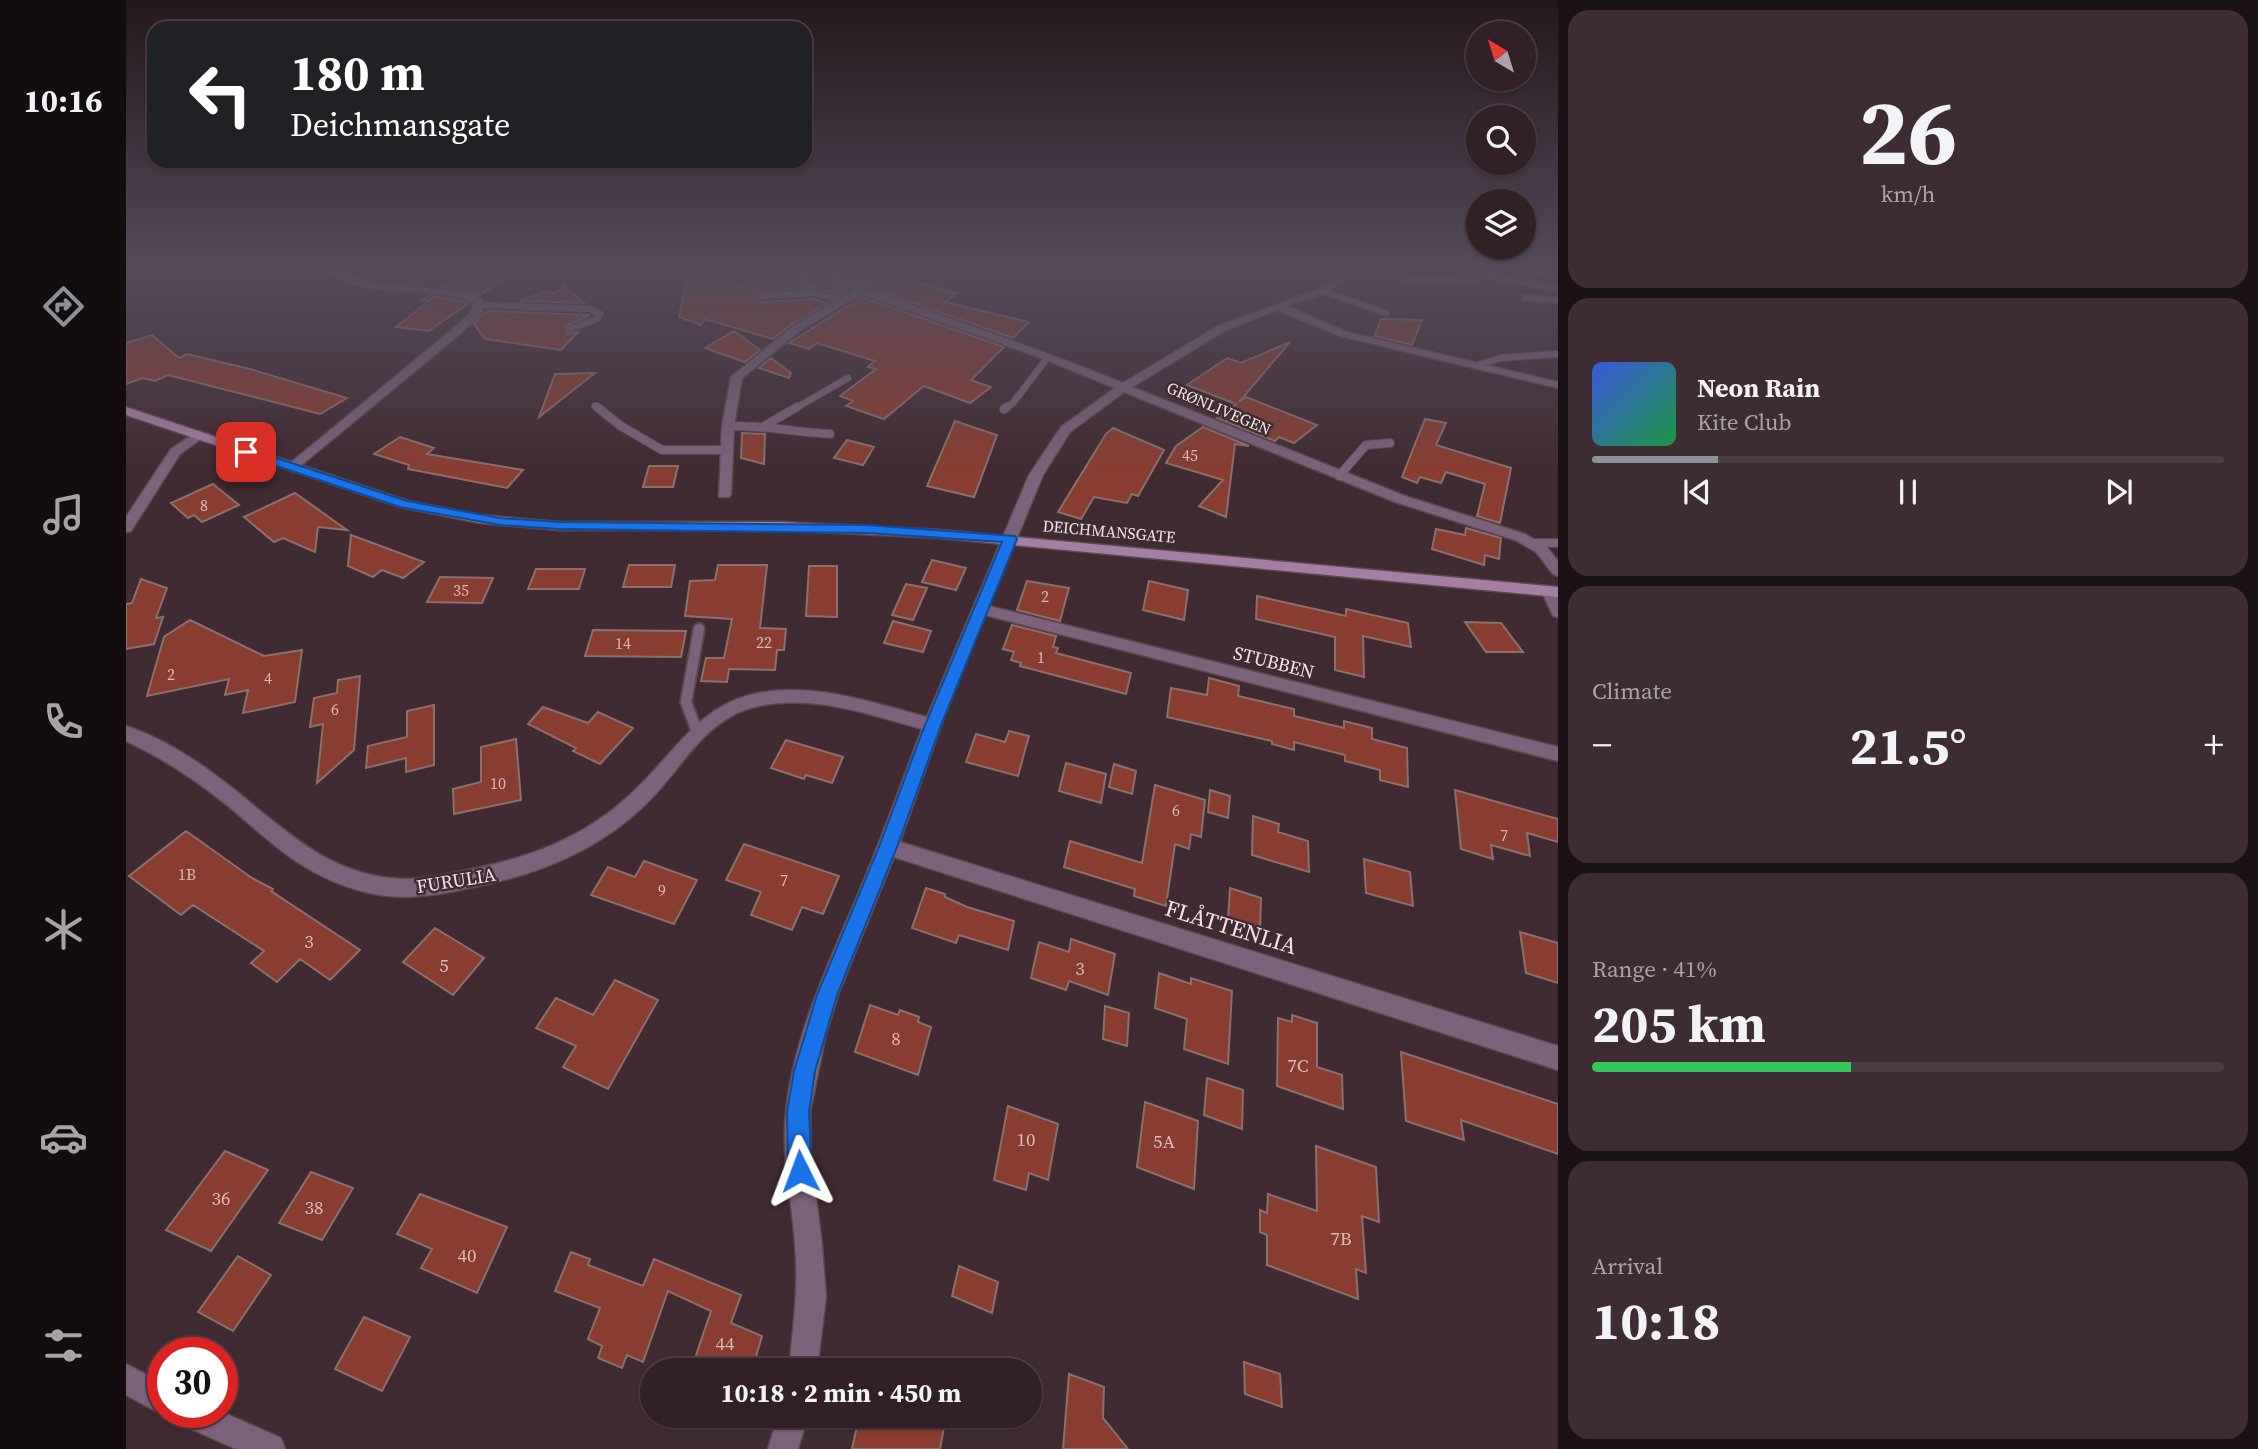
<!DOCTYPE html>
<meta charset="utf-8">
<style>
:root{--surface:#312026;--page:#3d2d32;--text:#f1f3f6;--muted:#a8a3a7;--line:#4c3e43;--accent:#8c9099}
body{margin:0;font-family:"Source Serif 4",serif;background:var(--page);color:var(--text);height:100vh;display:flex;flex-direction:column;font-size:26px;white-space:nowrap}
*{box-sizing:border-box;margin:0}
p{font-size:23px;color:var(--muted)}
.icon{flex:none;width:38px;height:38px;fill:none;stroke:currentColor;stroke-width:2;stroke-linecap:round;stroke-linejoin:round}
.map{position:relative;flex:1;overflow:hidden}
.details{display:flex;flex-direction:column;gap:10px;padding:10px;background:#1b1215;width:700px}
.details>*{flex:none}
.top-card{position:absolute;left:21px;top:21px;width:665px;height:147px;border-radius:21px;box-shadow:0 2px 5px #0004,0 0 0 2px var(--line);background:#202124;color:#fff;overflow:hidden}
.needle{width:46px;rotate:322deg}
.fabs{position:absolute;left:1340px;top:21px;display:grid;gap:14px}
.fabs a{display:grid;place-items:center;width:70px;height:70px;border-radius:50%;background:var(--surface);box-shadow:0 2px 5px #0004,0 0 0 2px var(--line);font-size:35px}
.speed{position:absolute;left:21px;top:1337px;display:flex;gap:14px;font-size:35px;font-weight:700;text-align:center}
.speed>*{display:grid;place-content:center;width:91px;height:91px;border-radius:50%;background:var(--surface);box-shadow:0 2px 5px #0004,0 0 0 2px var(--line);line-height:1}
.speed .limit{border:10px solid #d22;background:#fff;color:#111}
.pin{position:absolute;display:grid;place-items:center;width:60px;height:60px;color:#fff;margin:-30px;border-radius:14px;box-shadow:0 4px 10px #0006}
.me{position:absolute;width:77px;margin:-38px;rotate:357deg;stroke-linejoin:round;filter:drop-shadow(0 0 5px #0008)}
.turn{display:flex;align-items:center;gap:24px;height:147px;padding:0 28px;font-size:32px}
.turn .icon{width:91px;height:91px;stroke-width:2.5}
.turn b{display:block;font-size:49px;line-height:60px}
.big{font-size:52px;font-weight:700;line-height:1.1}
.details .widget{flex:1;display:flex;flex-direction:column;justify-content:center;gap:10px;min-width:0;padding:0 24px;border-radius:21px;background:var(--page)}
.details .dial{align-items:center;gap:0}
.dial b{font-size:91px;line-height:1}
.song{display:flex;align-items:center;gap:21px}
.cover{width:84px;height:84px;border-radius:10px;background:linear-gradient(135deg,hsl(230 70% 55%),hsl(140 70% 35%))}
.played{height:7px;border-radius:4px;background:linear-gradient(90deg,var(--accent) 20%,var(--line) 20%)}
.keys{display:flex;justify-content:space-around;direction:ltr}
.heat{display:flex;justify-content:space-between;align-items:center;font-size:38px;direction:ltr}
.charge{height:10px;border-radius:5px;background:linear-gradient(90deg,#34c759 41%,var(--line) 0)}
.trip{position:absolute;left:514px;top:1358px;width:402px;height:70px;border-radius:35px;background:var(--surface);box-shadow:0 2px 5px #0004,0 0 0 2px var(--line);font-weight:700;line-height:70px;text-align:center}
main{display:flex;flex:1;min-height:0}
.tab-bar{display:flex;flex-direction:column;width:126px;justify-content:space-around;align-items:center;background:#140d0f;color:var(--muted)}
.tab-bar .icon{width:49px;height:49px}
.tab-bar .selected{color:var(--accent)}
.tab-bar b{font-size:32px;color:var(--text)}
.map>svg:first-child{display:block}
</style>
<main>
<nav class="tab-bar">
<b>10:16</b>
<svg class="icon selected" aria-label="directions" viewBox="0 0 24 24"><path d="M12 3l9 9-9 9-9-9zM9 14v-3h6M13 9l2 2-2 2"/></svg>
<svg class="icon" aria-label="music" viewBox="0 0 24 24"><path d="M9 18V5l10-2v13"/><circle cx="6" cy="18" r="3"/><circle cx="16" cy="16" r="3"/></svg>
<svg class="icon" aria-label="phone" viewBox="0 0 24 24"><path d="M5 4h4l2 5-3 2q2 4 5 5l2-3 5 2v4C11 20 4 13 5 4z"/></svg>
<svg class="icon" aria-label="climate" viewBox="0 0 24 24"><path d="M12 3v18M4 7l16 10M4 17L20 7"/></svg>
<svg class="icon" aria-label="car" viewBox="0 0 24 24"><path d="M5 17H2v-5l4-1 3-4h7l3 4 3 1v5h-3M9 17h6M6 11h13"/><circle cx="7" cy="17" r="2"/><circle cx="17" cy="17" r="2"/></svg>
<svg class="icon" aria-label="filters" viewBox="0 0 24 24"><path d="M4 7h16M4 17h16"/><circle cx="9" cy="7" r="2"/><circle cx="15" cy="17" r="2"/></svg>
</nav>
<div class="map">
<svg width="1432" height="1449" viewBox="0 0 1432 1449">
<rect width="100%" height="100%" fill="#412b32"/>
<path fill="#883d30" stroke="#89706a" stroke-width="2" d="M641,270h15l48,11 19,9 -8,5 -27,-8 -55,4 -4,6 6,5 52,-3 15,4 -37,22 -18,14 -68,-20 -4,6 -22,-8 7,-34 26,-10 29,13z
M705,270h81l-2,11 47,12 -12,9 84,20 -16,16 -137,-48z
M338,273l39,6 -23,16 -38,-8z
M438,286l20,17 -64,-2 25,-9 10,1z
M303,295l40,8 -40,28 -33,-4 35,-28 -8,1z
M736,297l142,50 -33,33 20,7 -21,16 -46,-17 -40,33 -38,-13 7,-5 -13,-5 36,-27 -8,-2 7,-6 -58,-18 -8,6 -20,-6z
M364,311l99,4h1l-25,11 2,8 11,-2 -17,18 -76,-11 -11,-15 10,-11z
M1255,319l41,1 -10,25 -37,-9z
M608,331l26,19 -15,12 -40,-14z
M26,335l27,23 8,-4 63,15 97,29 -27,16 -152,-39 -13,6 -12,-3 -17,6v-41z
M1164,342l-51,60 7,-5 71,28 -23,18 -15,-6 -4,4 -58,-23 19,-14 -49,-19 40,-27 14,5z
M645,358l20,15 -2,5 -30,-10z
M469,373l-56,44 16,-43z
M1299,419l21,4 -10,22 75,23 -11,55 -23,-7 8,-32 -39,-12 -5,11 -21,-6 -3,6 -15,-6z
M829,421l42,14 -23,62 -47,-11z
M1077,427l46,19 -14,-2 -9,73 -27,-11 24,-26 -57,-17 10,-17z
M987,428l51,22 -26,46 -6,-2 -5,9 -33,-6 -13,22 -23,-7 48,-78z
M616,433l23,1 -1,30 -23,-6z
M274,437l34,11 -7,6 96,16 -16,18 -99,-19 1,-4 -35,-11z
M721,440l27,7 -11,18 -29,-7z
M523,466h29l-5,21h-30z
M87,484l26,21 -37,17 -8,-7 -6,3 -17,-15z
M169,493l52,37 -29,-3 -3,25 -32,-14 -9,4 -30,-25z
M1340,528l35,10 -2,21 -14,-4 -1,10 -52,-16 4,-20 29,6z
M225,535l73,27 -21,16 -21,-8 -9,7 -25,-11z
M806,560l34,8 -10,22 -34,-8z
M503,565h46l-4,22h-48z
M592,565h49l-7,63 26,1 -2,21h-7l-2,20 -46,-1 -2,13 -26,-1 5,-23h18l8,-39 -47,-3 5,-35 25,-1z
M683,566h28v51l-31,-1z
M410,569h49l-6,20h-51z
M314,577l53,1 -11,25 -55,-1z
M15,579l26,9 -11,30 7,-1 -9,27 -28,5v-45l6,-1z
M901,581l42,7 -9,33 -43,-11z
M1023,581l39,9 -4,30 -41,-10z
M780,584l21,4 -14,32 -21,-5z
M1131,596l89,20v-7l62,14 3,24 -48,-11 1,41 -29,-7v-33l-79,-18z
M64,620l74,36 38,-6 -7,52 -52,11 5,-23 -23,5 4,-16 -82,17 17,-59z
M767,621l38,10 -8,21 -39,-9z
M1339,622l36,1 22,29h-37z
M886,625l44,11 -3,11 5,1 -2,5 75,20 -5,21 -106,-28 1,-3 -10,-3 3,-8 -11,-3z
M467,630l93,1 -5,26 -96,-1z
M234,676l-6,74 -37,33 6,-59 -13,3 4,-29 23,-5 1,-13z
M1083,678l30,8 -1,10 56,13v7l50,12v-7l28,7v11l35,9 1,39 -28,-7v-10l-35,-9v-6l-51,-13v8l-22,-6v-3l-105,-24 4,-29 36,7z
M308,705v60l-28,7v-14l-40,10 2,-22 39,-9v-26z
M417,707l45,16 10,-11 35,16 -33,36 -27,-13 3,-3 -48,-24z
M883,731l20,5 -11,40 -52,-14 10,-28 29,8z
M390,739l5,61 -67,14 -1,-25 28,-7v-35z
M660,740l57,17 -11,26 -26,-8 -2,4 -33,-11z
M940,763l40,11 -5,29 -42,-12z
M988,764l22,7 -4,23 -23,-7z
M1029,785l50,15 -4,37 -10,-3 -2,15 -14,-5 -9,62 -32,-10 1,-7 -71,-22 6,-26 72,22z
M1084,790l20,6 -2,22 -20,-6z
M1329,790l103,29v23l-31,-9 3,23 -39,-11 2,14 -32,-10z
M1127,816l26,8 -1,8 30,9 1,31 -57,-17z
M60,831l66,47 21,11 -2,2 89,59 -30,30 -30,-21 -23,23 -26,-19 13,-12 -71,-46 -12,10 -52,-39z
M618,844l95,32 -16,38 -21,-7 -10,23 -41,-15 10,-23 -35,-12z
M1238,859l46,13 3,34 -47,-13z
M518,861l53,19 -23,44 -83,-29 17,-28 27,10z
M800,888l19,6v3l22,10 47,14 -6,29 -49,-15 -3,8 -44,-15z
M1104,888l31,10 -1,32 -32,-10z
M309,928l49,30 -31,37 -50,-33z
M1394,932l38,11v40l-32,-10z
M945,939l44,15 -7,41 -39,-14 -3,9 -35,-12 8,-36 30,10z
M1033,973l32,11v-6l41,13 -4,73 -44,-15 3,-30 -32,-11z
M489,980l43,20 -50,89 -45,-22 13,-21 -40,-18 20,-30 37,17z
M744,1005l28,10 2,-5 19,7 -1,5 13,5 -13,48 -63,-23z
M979,1006l24,7 -2,33 -24,-7z
M1166,1015l25,8v44l25,8 1,34 -66,-23 1,-68 14,4z
M1275,1052l157,52v50l-97,-34 3,20 -58,-19z
M1081,1078l36,12 -1,39 -38,-14z
M1019,1102l53,19 -4,68 -57,-22z
M882,1106l50,18 -10,56 -19,-7 -3,17 -32,-10z
M1190,1146l60,21 3,55 -17,-6 4,57 -10,-4 2,30 -91,-34v-30l-7,-3v-22l7,3 1,-19 49,17z
M99,1151l43,19 -57,81 -45,-21z
M185,1172l42,16 -31,52 -43,-17z
M294,1194l87,33 -30,66 -56,-25 11,-19 -35,-15z
M445,1252l19,7 -2,6 55,21 11,-27 87,36 -10,28 31,13 -10,34h-61l20,-59 -43,-20 -25,71 -16,-7 -5,13 -24,-10 4,-12 -14,-7 12,-31 -45,-17z
M112,1256l33,19 -38,56 -35,-19z
M833,1266l39,16 -6,31 -40,-17z
M238,1317l46,20 -28,54 -47,-22z
M1118,1362l36,12 2,33 -37,-13z
M943,1374l35,13 -1,31 25,31h-65z
M733,1416h87l-6,33h-88z"/>
<g fill="none" stroke-linecap="round" stroke-linejoin="round">
<defs>
<path id="lane-far2" d="M815,270h3
M1399,270l33,6
M1275,278l67,2 5,-1 3,-6
M1196,291l64,22
M635,296l53,-3 25,7
M1399,298l33,2
M353,305l111,4 10,5 -3,5 -27,10
M1350,366l24,-8 58,-4
M469,406l4,3
M668,409l54,-31
M878,409l9,-6 35,-46"/>
<path id="lane-far1" d="M471,407l24,19 41,24h64
M878,409l3,-2
M640,425l31,-18
M602,426c35,-1 67,6 102,8
M1213,476l27,-31 24,-2
M1406,543h26"/>
<path id="lane" d="M572,734l-12,-32 13,-73"/>
<path id="street" d="M197,270c17,-2 32,8 48,12 36,10 74,2 109,16l4,7 -3,9 -20,19 -168,139 -6,-4 1,-3 165,-136c8,-8 22,-16 20,-27 -48,-19 -106,-1 -150,-32z
M690,270c21,0 40,15 59,22 83,29 166,58 248,91l95,-57 101,-37 33,-19h10l-37,23 -39,13 61,26 211,50v6l-218,-52 -63,-26 -51,20 -94,57 273,109 120,38 21,12 12,15v15l-5,-2 -17,-22 -21,-12 -120,-38 -271,-110 -54,40 -27,43 -54,131 569,141v14l-573,-146 -44,110 -41,117 658,204v24l-664,-213 -56,138 -12,39 -16,78 1,45 11,88 4,52 -9,73h-28c4,-44 10,-81 6,-126 -3,-44 -14,-88 -9,-132 8,-79 45,-153 75,-225 22,-52 41,-105 61,-158 -54,-15 -115,-37 -171,-21 -45,12 -70,60 -100,91 -50,51 -113,76 -182,89 -35,8 -68,13 -104,4 -62,-16 -90,-47 -137,-86 -31,-25 -65,-48 -102,-65v-15c46,15 89,47 126,78 43,35 80,67 137,74 25,3 50,-2 74,-7 67,-13 125,-34 174,-83 36,-34 61,-80 113,-93 58,-15 120,7 177,22l102,-242 32,-48 54,-39 -71,-29 -182,-65 -62,37 -58,47 -8,48 -3,68 -2,3h-10l3,-71 9,-49 61,-50 62,-37z
M1326,270h17l89,16v6z
M72,431l4,1v6l-22,16 -49,77 -5,1v-15l45,-68z
M1424,587l8,6v24l-5,-1 -11,-24z
M0,1364l37,19v29h6l-6,3 -37,-20z
M48,1412h48l59,26 4,11h-49l-58,-26z
M652,1416h30l-10,33h-30z"/>
<path id="secondary" d="M0,407l282,94 72,14 79,7h222l159,8 618,57v10l-618,-59 -159,-8h-222l-79,-7 -80,-16 -274,-92z"/>
</defs>
<use href="#lane-far2" stroke="#5d484f" stroke-width="8"/>
<use href="#lane-far1" stroke="#5d484f" stroke-width="10"/>
<use href="#lane" stroke="#5d484f" stroke-width="14"/>
<use href="#street" stroke="#5d484f" stroke-width="3"/>
<use href="#secondary" stroke="#5d484f" stroke-width="3"/>
<use href="#lane-far2" stroke="#7c637b" stroke-width="6"/>
<use href="#lane-far1" stroke="#7c637b" stroke-width="8"/>
<use href="#lane" stroke="#7c637b" stroke-width="10"/>
<use href="#street" fill="#7c637b" fill-rule="evenodd"/>
<use href="#secondary" fill="#a57ea4" fill-rule="evenodd"/>
</g>
<linearGradient id="sky" x2="0" y2="1"><stop stop-color="#24181c"/><stop offset="0.57" stop-color="#544a5a"/><stop offset="1" stop-color="#544a5a" stop-opacity="0"/></linearGradient>
<rect width="1432" height="472" fill="url(#sky)"/>
<path fill="#1a73e8" stroke="#114b97" stroke-width="2" d="M120,448l161,53 93,17 59,4 308,3 148,11 2,3 -76,186 -44,122 -60,148 -22,76 -6,41 3,59 -4,8 -8,4 -8,-4 -4,-8 -1,-59 7,-41 23,-76 62,-148 46,-122 77,-183 -135,-9 -308,-4 -59,-4 -100,-18 -159,-53 -1,-2z"/>
<g text-anchor="middle" stroke-width="5" stroke-linejoin="round" paint-order="stroke">
<g font-size="16" fill="#f2e3e7" stroke="#412b32">
<text transform="translate(1093 408) rotate(23)" y="6">GRØNLIVEGEN</text>
<text transform="translate(983 531) rotate(5)" y="6">DEICHMANSGATE</text>
</g>
<g font-size="16" fill="#d8bab9">
<text x="1064" y="461">45</text>
<text x="78" y="511">8</text>
<text x="335" y="596">35</text>
<text x="919" y="602">2</text>
<text x="638" y="648">22</text>
<text x="497" y="649">14</text>
<text x="915" y="663">1</text>
<text x="45" y="680">2</text>
<text x="142" y="684">4</text>
<text x="209" y="715">6</text>
<text x="372" y="789">10</text>
<text x="1050" y="816">6</text>
<text x="1378" y="841">7</text>
<text x="61" y="880">1B</text>
<text x="658" y="886">7</text>
<text x="536" y="896">9</text>
</g>
<g font-size="19" fill="#f2e3e7" stroke="#412b32">
<text transform="translate(1148 662) rotate(14)" y="7">STUBBEN</text>
<text transform="translate(330 880) rotate(-9)" y="7">FURULIA</text>
</g>
<g font-size="19" fill="#d8bab9">
<text x="183" y="948">3</text>
<text x="318" y="972">5</text>
<text x="954" y="975">3</text>
<text x="770" y="1045">8</text>
<text x="1172" y="1072">7C</text>
<text x="900" y="1146">10</text>
<text x="1038" y="1148">5A</text>
<text x="95" y="1205">36</text>
<text x="188" y="1214">38</text>
<text x="1215" y="1245">7B</text>
<text x="341" y="1262">40</text>
<text x="599" y="1350">44</text>
</g>
<g font-size="23" fill="#f2e3e7" stroke="#412b32">
<text transform="translate(1105 927) rotate(17)" y="8">FLÅTTENLIA</text>
</g>
</g>
</svg>
<div class="fabs">
<a><svg class="needle" viewBox="-14 -14 28 28"><path d="M0-13l5 13h-10z" fill="#e53935"/><path d="M0 13l5-13h-10z" fill="#a8a3a7"/></svg></a>
<a><svg class="icon" aria-label="search" viewBox="0 0 24 24"><circle cx="10" cy="10" r="6"/><path d="M15 15l6 6"/></svg></a>
<a><svg class="icon" aria-label="layers" viewBox="0 0 24 24"><path d="M12 4l9 5-9 5-9-5zM3 14l9 5 9-5"/></svg></a>
</div>
<div class="speed"><div class="limit">30</div></div>
<div class="pin" style="left:120px;top:452px;background:#d93025"><svg class="icon" aria-label="arrive" viewBox="0 0 24 24"><path d="M6 21V4h12l-3 4 3 4H6"/></svg></div>
<svg class="me" style="left:674px;top:1171px" viewBox="-20 -20 40 40"><path d="M0-17L14 15 0 8-14 15z" fill="#1a73e8" stroke="#fff" stroke-width="4"/></svg>
<div class="trip">10:18 · 2 min · 450 m</div>
<div class="top-card">
<div class="turn"><svg class="icon" aria-label="left" viewBox="0 0 24 24"><path d="M17 20v-9H6M10 6l-5 5 5 5"/></svg><div><b>180 m</b>Deichmansgate</div></div>
</div>
</div>
<section class="details">
<div class="widget dial"><b>26</b><p>km/h</p></div>
<div class="widget">
<div class="song"><i class="cover"></i><div><b>Neon Rain</b><p>Kite Club</p></div></div>
<div class="played"></div>
<div class="keys"><svg class="icon" aria-label="previous" viewBox="0 0 24 24"><path d="M18 5L8 12l10 7zM5 5v14"/></svg><svg class="icon" aria-label="pause" viewBox="0 0 24 24"><path d="M8 5v14M16 5v14"/></svg><svg class="icon" aria-label="next" viewBox="0 0 24 24"><path d="M6 5l10 7-10 7zM19 5v14"/></svg></div>
</div>
<div class="widget"><p>Climate</p>
<div class="heat"><a>−</a><b class="big">21.5°</b><a>+</a></div>
</div>
<div class="widget"><p>Range · 41%</p><b class="big">205 km</b><div class="charge"></div></div>
<div class="widget"><p>Arrival</p><b class="big">10:18</b></div>
</section>
</main>
